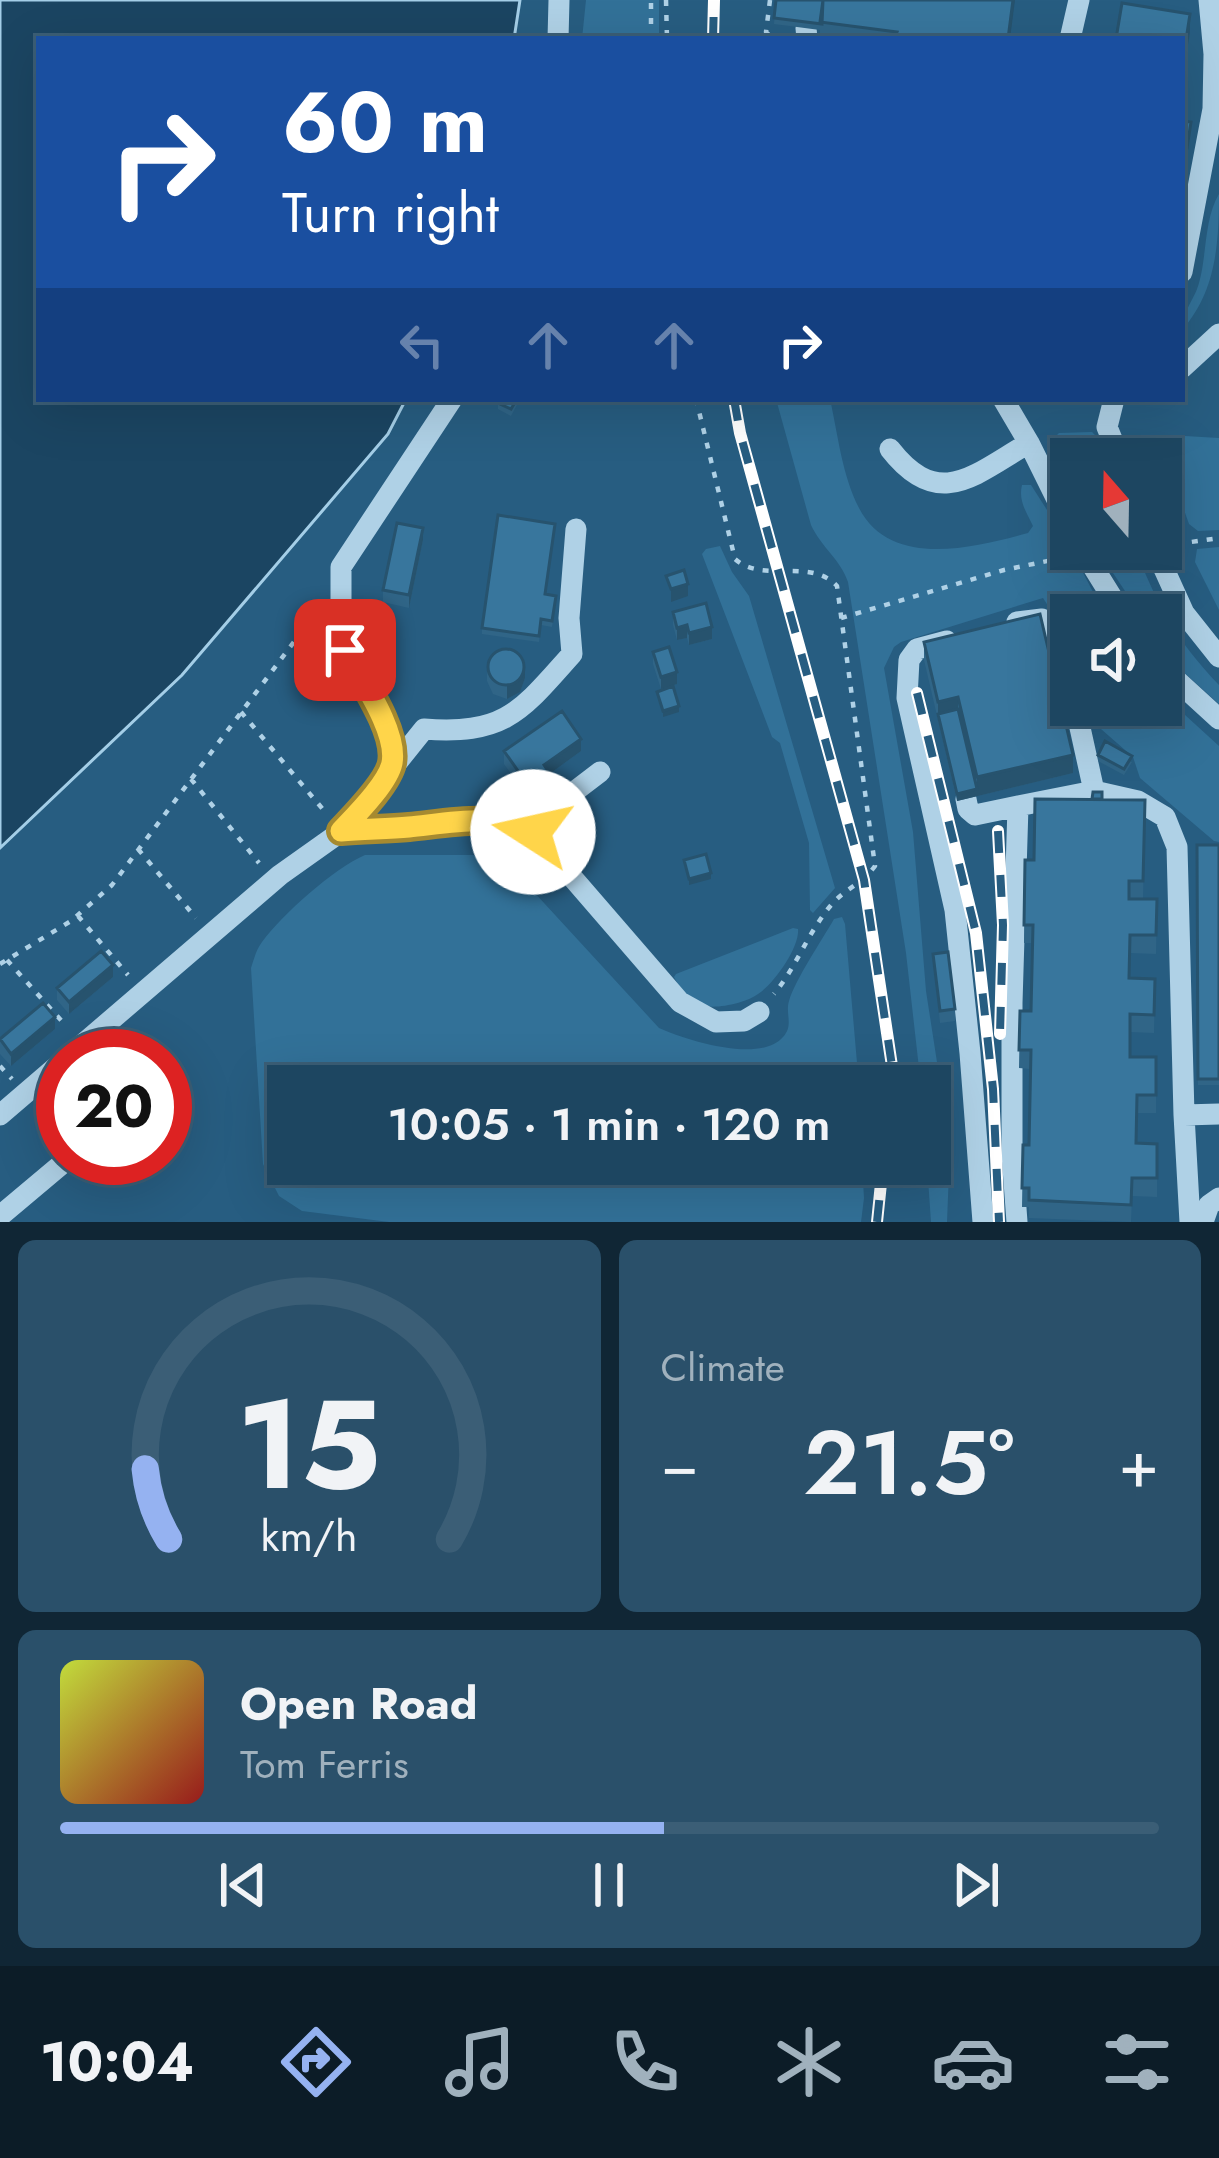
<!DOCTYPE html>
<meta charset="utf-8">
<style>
:root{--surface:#1d4661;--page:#2a506a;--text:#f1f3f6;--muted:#a0b1bd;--line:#3b5e76;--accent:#95b2f1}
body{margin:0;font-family:Jost,sans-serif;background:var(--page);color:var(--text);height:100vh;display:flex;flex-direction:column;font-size:45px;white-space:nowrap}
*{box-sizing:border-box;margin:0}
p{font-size:39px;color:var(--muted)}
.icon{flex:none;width:66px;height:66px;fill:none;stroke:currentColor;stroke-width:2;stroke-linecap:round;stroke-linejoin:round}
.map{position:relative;height:1222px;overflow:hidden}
.side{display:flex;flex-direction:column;gap:18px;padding:18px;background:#102635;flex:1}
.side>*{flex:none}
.guide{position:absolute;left:36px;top:36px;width:1149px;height:366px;border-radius:0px;box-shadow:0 12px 48px #0002,0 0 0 3px var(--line);background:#1a4fa0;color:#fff;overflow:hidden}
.needle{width:78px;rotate:340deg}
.buttons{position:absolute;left:1050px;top:438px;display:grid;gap:24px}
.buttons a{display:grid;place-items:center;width:132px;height:132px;border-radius:0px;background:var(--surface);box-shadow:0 12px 48px #0002,0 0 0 3px var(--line);font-size:60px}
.speed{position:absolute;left:36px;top:1029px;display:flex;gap:24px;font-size:60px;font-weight:700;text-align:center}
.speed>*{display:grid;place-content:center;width:156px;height:156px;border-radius:50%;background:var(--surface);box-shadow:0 12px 48px #0002,0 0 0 3px var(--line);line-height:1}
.speed .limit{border:18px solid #d22;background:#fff;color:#111}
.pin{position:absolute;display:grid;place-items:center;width:102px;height:102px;color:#fff;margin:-51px;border-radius:24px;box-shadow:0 6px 18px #0006}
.me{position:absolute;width:132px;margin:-66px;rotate:280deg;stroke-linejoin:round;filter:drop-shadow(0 0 9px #0008)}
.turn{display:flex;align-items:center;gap:42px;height:252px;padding:0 48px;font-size:54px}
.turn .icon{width:156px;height:156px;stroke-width:2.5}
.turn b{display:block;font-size:84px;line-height:102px}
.lanes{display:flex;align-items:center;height:114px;padding:0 48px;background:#0003;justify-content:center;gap:60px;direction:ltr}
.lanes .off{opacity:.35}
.big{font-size:90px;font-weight:600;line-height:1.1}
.side .widget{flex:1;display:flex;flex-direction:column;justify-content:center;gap:18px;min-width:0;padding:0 42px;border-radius:18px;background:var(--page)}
.side .dial{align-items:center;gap:0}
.dial svg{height:312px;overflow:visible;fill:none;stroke:var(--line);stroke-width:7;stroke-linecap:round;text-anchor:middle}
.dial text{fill:var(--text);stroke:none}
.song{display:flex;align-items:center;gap:36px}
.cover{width:144px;height:144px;border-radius:18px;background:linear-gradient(135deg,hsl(70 70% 55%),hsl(0 70% 35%))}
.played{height:12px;border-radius:6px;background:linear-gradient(90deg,var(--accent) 55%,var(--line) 55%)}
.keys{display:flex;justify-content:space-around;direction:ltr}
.heat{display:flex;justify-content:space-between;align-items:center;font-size:66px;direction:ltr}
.side .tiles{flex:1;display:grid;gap:18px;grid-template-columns:1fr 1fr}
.widget:last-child{grid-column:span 2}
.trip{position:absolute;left:267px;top:1065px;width:684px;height:120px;border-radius:0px;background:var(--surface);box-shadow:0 12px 48px #0002,0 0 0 3px var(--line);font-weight:600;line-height:120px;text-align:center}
.dock{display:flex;height:192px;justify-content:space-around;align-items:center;background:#0c1c27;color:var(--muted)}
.dock .icon{width:84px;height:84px}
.dock .active{color:var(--accent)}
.dock b{font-size:54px;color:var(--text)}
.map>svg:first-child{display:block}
</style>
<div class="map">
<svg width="1219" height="1222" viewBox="0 0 1219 1222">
<rect width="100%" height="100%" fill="#275d81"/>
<path fill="#327198" d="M586,0h73v39h-77z
M1219,194c0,49 -3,98 -37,136 0,-19 12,-29 17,-47 8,-28 5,-64 20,-89z
M776,399h54c8,36 12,76 29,109 32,62 116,39 169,25l5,-7c-6,-13 -15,-25 -11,-41h9l34,53 40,77h-34v26l-28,-43 -142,44 -7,5 -10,21 29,164 13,159 24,155 -3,76h-16l-4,-58h3v-78h-9l-15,-133 -58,-371c-7,-22 -27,-35 -37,-57z
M1092,432l6,6 8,21h-35v29l-19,-48 7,-7z
M1185,436l34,2v92l-21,1 -9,-7 -21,-60 -1,-12 4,-11z
M720,546l12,26 17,24 86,292 -22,25 -3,-3 -1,-67 -29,-100 -8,-6 -70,-183 4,-5z
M1219,547v63l-24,-48 2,-13z
M1097,549h38c23,57 41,91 84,136v19l-40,-36 -18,-25v-28h-20z
M1161,693l58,53v96l-5,-1 -74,-63 -7,-21 -40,-35 -4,-17h72z
M365,855h128l17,11 149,162c27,12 101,36 124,9 11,-12 2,-23 6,-36 6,-21 33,-61 45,-82l8,-2 3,7 14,162h-571v78h574l2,34 -3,24h-472l-87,-11 -23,-15 -16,-32 -12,-196c3,-9 5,-18 11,-26 21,-28 71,-73 103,-87z
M793,928l5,1c2,18 -24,55 -40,65 -12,9 -43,16 -57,11 -13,-4 -21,-17 -27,-28l2,-3z"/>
<path fill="#1b4562" stroke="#a4cee7" stroke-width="3" d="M0,0h520l-6,39h-475v360h367l-18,35 -206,241 -182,173z"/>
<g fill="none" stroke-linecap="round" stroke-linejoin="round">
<path stroke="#afd1e6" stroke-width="4.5" stroke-dasharray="6 9" stroke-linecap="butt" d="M666,0l1,39
M770,0l-4,32 7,7
M651,39v-39
M696,399l39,160c28,25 75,-2 102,27l38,280c-12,17 -30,23 -43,38 -24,28 -35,62 -58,90
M1177,544l42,-6
M1108,551l25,-2
M841,618l163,-48 58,-12
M241,712l85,101
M191,779l68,84
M138,849l58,69
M78,916l50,59
M7,960l60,67
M0,964l71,-43 41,-36 205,-274
M0,1066l12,13"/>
<path stroke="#afd1e6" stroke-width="21" d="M806,28l1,11
M558,39l1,-39
M1070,39l9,-39
M1182,272l31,-163 1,-55 -5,-54
M1182,368l37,-34
M1003,399l26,44 42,85
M1114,399l-7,28 13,32
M890,449c49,63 85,25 139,-6
M1082,549l41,66
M1155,549l29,64 35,44
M1017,622l25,-3 14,16 15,53
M947,641l-30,8 -8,11 -2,38 48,212 15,143 13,169
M1161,666l58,53
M1075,705l19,86 44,10 27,16 12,30 7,268 6,107
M392,766l-2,-31 -45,-85 -4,-18v-65l111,-168
M966,799l2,10 7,6 43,-9
M342,831c19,-2 38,-2 58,-3 43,-3 92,-17 133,4l147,170 36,20 28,-1 15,-9
M533,832l29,-31 38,-29
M69,1056l211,-181 62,-44 82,-102c82,6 97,-18 148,-75l-3,-36 7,-89
M0,1115l63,-54
M1184,1115l35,-1
M0,1216l69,-58
M1017,1222l-5,-68v-151l6,-197 76,-15
M1203,1222l6,-17 10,-7"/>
<defs>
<path id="rail" d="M713,39l1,-39
M734,399l6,34 124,447 31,206
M917,693l59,240 17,156 6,133
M998,831l5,94 -3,109
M877,1222l6,-58"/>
</defs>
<use href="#rail" stroke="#fff" stroke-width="12"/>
<use href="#rail" stroke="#275d81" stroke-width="8" stroke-dasharray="22" stroke-linecap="butt"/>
</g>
<path fill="#306587" d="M776,0l234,39h-190v-9l-46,-6z
M520,399l-9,17 -13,-7v-6z
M423,540l-14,68 -26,-6v-12z
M546,595l10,7 -4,25 -11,-2 -2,17 -57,-8v-6z
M673,612l39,27 -23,6 -2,-7 -10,2 -4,-15z
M924,642l149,131 -116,28 -33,-141z
M653,652l24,32 -16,5 -8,-25z
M487,669l38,9 -5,14 -13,7 -14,-5 -6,-13z
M504,751h77l-33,24v9l-20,13 -24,-33z
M1098,755l34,7 -8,13 -26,-14z
M1102,800h43l-2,99h14l-1,55 -26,-1v25l25,1 -1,54 -24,-1v25h26v56h-19l-1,30 21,1v53l-25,-1 -1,26 -102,-4v-11h-7l1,-62h6l1,-76 -11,-1 1,-57h11l2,-68h-9l1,-83h9z
M1197,845h22v240h-21z
M933,954l22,55v12l-15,2z
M113,977l-44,37 -12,-14v-12z
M55,1029l-44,37 -11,-12v-15z"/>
<path fill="#27536e" d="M1013,0h2l-5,39h-2z
M1190,14v18l-8,52v-18z
M423,528v12l-14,68v-13z
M688,584v12l-17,6v-13z
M687,625v13l-10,2v-12z
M712,627v12l-23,6v-12z
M525,666v12l-5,14 -13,7v-13z
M677,672v12l-16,5v-12z
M958,697v19l-20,-2v-12z
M679,706v6l-16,5v-6z
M581,739v12l-33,24v9l-20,13v-12l16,-20z
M1073,755v18l-116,28v-7l20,-5v-12z
M711,873v6l-22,6v-6z
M113,965v12l-44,37v-12z
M55,1017v12l-44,37v-12z"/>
<path fill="#38769d" stroke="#27536e" stroke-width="3" d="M776,0h47l-1,24 -48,-6z
M823,0h190l-5,39h-114l3,-7 -77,-10z
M1122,3l68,11 -8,52v-27h-66z
M1182,121l9,1 -4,26 -5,-1z
M500,399h17l-6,10 -13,-6z
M498,515l57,9 -10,70 11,2 -4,25 -11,-2 -2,17 -57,-8z
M397,523l26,5 -14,67 -26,-5z
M684,570l4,14 -17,5 -5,-13z
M706,603l6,24 -23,6 -2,-8 -10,3 -4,-16z
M1040,614l33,141 -96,22 -19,-80 -20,5 -14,-60z
M669,647l8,25 -16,5 -8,-25z
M488 667a18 18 0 1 1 36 0a18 18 0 1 1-36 0Z
M673,686l6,20 -16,5 -6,-19z
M958,709l19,80 -20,5 -19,-80z
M562,711l19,28 -37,26 4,6 -20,14 -24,-34z
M1105,741l27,15 -8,13 -26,-14z
M1093,792h9v7h-10z
M1035,799l110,1 -2,81h-14v18h28l-1,36h-26l-1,43 26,1 -1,36 -24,-1v43h26v38h-19l-1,48 21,1v34h-25l-1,27 -102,-5v-12h-7l1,-43h6l2,-95h-12l1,-39h11l2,-86h-9l1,-65h9z
M1197,845h22v234h-21z
M706,854l5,19 -22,6 -5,-19z
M101,951l12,14 -44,37 -12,-14z
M948,952l7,57 -15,2 -7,-57z
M43,1003l12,14 -44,37 -11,-15z"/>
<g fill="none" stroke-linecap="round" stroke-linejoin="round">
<defs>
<path id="route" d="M345,650c15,28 53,81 47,113 -4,20 -36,52 -51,68 23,-2 46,-2 68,-4 40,-4 87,-14 124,5"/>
</defs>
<use href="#route" stroke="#a68a30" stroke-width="30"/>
<use href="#route" stroke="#ffd54a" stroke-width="21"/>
</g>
</svg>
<div class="buttons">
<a><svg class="needle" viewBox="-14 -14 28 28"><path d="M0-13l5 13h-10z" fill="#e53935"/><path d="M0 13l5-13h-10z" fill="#a0b1bd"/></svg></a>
<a><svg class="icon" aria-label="sound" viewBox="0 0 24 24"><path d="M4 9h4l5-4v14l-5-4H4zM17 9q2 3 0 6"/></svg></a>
</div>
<div class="speed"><div class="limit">20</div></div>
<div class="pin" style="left:345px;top:650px;background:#d93025"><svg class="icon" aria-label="arrive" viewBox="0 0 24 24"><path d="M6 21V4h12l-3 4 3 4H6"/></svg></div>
<svg class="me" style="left:533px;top:832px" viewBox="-20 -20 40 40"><circle r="19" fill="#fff"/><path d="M0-13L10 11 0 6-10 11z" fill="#ffd54a"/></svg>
<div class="trip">10:05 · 1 min · 120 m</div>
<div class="guide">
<div class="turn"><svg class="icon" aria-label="right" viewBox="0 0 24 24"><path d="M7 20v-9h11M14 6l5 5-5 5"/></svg><div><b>60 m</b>Turn right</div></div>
<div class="lanes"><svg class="icon off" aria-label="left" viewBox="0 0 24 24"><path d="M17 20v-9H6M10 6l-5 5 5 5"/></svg><svg class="icon off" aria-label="ahead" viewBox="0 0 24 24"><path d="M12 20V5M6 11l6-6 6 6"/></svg><svg class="icon off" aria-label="ahead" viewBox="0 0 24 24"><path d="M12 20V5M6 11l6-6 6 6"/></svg><svg class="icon" aria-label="right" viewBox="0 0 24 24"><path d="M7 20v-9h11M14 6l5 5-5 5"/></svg></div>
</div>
</div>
<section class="side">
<div class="tiles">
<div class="widget dial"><svg viewBox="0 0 100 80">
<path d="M14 69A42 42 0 1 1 86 69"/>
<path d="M14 69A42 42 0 0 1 8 51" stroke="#95b2f1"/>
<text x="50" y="56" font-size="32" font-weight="700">15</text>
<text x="50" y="72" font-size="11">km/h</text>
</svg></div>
<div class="widget"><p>Climate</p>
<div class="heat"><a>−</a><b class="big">21.5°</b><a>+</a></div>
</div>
<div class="widget">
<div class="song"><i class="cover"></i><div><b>Open Road</b><p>Tom Ferris</p></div></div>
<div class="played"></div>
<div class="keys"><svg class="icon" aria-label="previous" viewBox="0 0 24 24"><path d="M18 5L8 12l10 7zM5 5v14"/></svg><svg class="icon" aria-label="pause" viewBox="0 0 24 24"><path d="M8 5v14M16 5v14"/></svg><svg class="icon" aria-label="next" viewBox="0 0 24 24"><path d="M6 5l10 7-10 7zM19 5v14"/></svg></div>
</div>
</div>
</section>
<nav class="dock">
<b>10:04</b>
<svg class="icon active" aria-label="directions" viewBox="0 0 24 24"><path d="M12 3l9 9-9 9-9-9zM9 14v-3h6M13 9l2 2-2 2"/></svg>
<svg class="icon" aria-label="music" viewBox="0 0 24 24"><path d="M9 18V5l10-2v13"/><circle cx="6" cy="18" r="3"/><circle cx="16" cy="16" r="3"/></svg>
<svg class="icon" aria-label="phone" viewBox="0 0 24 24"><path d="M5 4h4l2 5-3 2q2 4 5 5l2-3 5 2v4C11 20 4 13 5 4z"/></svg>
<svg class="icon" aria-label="climate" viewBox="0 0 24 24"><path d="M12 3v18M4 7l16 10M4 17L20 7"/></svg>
<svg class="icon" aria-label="car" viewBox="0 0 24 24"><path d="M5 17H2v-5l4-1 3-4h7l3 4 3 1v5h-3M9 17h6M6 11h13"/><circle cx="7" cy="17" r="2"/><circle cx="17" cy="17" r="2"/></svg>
<svg class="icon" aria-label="filters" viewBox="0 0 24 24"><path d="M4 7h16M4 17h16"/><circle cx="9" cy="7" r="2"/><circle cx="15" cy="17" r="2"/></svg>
</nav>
